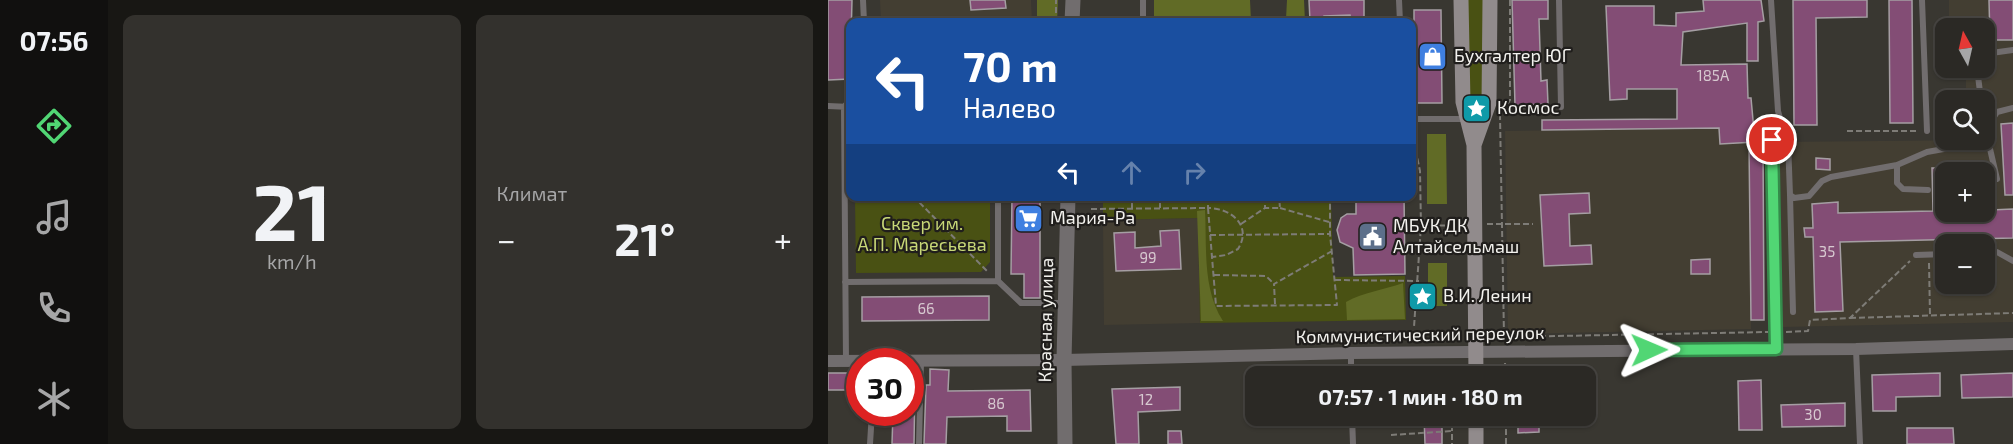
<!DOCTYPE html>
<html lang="ru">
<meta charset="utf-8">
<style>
:root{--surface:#2b2925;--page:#33312d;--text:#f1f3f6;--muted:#a6a6a7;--line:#474542;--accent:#51d674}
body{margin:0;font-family:"Exo 2",sans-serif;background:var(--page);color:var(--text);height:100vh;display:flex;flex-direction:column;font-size:22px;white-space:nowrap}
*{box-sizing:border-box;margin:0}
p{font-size:20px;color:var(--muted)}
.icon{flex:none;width:33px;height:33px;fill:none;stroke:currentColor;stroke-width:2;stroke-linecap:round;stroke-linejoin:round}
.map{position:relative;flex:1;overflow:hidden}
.drawer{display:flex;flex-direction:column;gap:15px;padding:15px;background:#181714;width:720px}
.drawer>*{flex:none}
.top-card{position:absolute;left:18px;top:18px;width:570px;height:183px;border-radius:12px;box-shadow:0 2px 4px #0004,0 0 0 2px var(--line);background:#1a4fa0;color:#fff;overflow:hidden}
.needle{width:39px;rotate:352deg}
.fabs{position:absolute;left:1107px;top:18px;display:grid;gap:12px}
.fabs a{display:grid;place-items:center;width:60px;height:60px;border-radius:12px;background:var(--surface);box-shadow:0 2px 4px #0004,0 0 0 2px var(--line);font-size:30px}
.speed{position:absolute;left:18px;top:348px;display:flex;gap:12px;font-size:30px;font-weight:700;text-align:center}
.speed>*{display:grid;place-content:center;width:78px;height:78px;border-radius:50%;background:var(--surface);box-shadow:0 2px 4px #0004,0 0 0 2px var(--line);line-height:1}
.speed .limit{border:9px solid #d22;background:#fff;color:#111}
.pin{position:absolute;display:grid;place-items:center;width:51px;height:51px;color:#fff;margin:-26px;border:3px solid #fff;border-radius:50%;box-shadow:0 2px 6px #0007}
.me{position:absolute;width:66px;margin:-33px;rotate:89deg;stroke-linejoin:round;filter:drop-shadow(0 0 4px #0008)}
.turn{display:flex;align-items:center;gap:21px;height:126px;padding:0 18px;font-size:27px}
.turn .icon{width:78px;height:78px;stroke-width:2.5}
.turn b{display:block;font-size:42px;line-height:51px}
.lanes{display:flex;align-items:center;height:57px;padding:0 18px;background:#0003;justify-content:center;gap:30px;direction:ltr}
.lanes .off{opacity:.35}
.big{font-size:45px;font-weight:700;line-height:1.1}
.drawer .tile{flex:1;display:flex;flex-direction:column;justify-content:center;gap:9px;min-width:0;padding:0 21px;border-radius:12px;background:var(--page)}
.drawer .dial{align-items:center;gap:0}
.dial b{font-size:78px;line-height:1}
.heat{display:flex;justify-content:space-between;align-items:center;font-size:33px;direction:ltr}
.drawer .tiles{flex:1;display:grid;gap:15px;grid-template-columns:repeat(2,1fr)}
.trip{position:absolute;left:417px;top:366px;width:351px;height:60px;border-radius:12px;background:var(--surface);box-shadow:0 2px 4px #0004,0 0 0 2px var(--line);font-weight:700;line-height:60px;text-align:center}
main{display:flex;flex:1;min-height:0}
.tabs{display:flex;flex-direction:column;width:108px;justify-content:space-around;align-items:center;background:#11100f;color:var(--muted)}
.tabs .icon{width:42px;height:42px}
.tabs .active{color:var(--accent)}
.tabs b{font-size:27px;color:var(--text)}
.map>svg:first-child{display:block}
</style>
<main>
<nav class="tabs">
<b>07:56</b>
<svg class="icon active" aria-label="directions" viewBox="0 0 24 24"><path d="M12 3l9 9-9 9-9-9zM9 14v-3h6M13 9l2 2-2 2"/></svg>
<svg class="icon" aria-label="music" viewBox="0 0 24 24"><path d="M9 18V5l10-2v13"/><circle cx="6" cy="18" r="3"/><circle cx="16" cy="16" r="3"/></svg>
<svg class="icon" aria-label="phone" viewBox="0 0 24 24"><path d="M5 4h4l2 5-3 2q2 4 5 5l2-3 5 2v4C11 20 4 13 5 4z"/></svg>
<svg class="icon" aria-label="climate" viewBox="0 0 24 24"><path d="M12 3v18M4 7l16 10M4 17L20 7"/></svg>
</nav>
<section class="drawer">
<div class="tiles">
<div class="tile dial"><b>21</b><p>km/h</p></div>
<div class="tile"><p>Климат</p>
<div class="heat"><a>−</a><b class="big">21°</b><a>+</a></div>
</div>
</div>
</section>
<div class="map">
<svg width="1185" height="444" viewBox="0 0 1185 444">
<rect width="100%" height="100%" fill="#393731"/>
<path fill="#433e32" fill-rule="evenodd" d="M52,0h151l1,22h-151z
M1121,0h64v322l-230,5 -4,-185 205,-2v-40h-18v-32h18v-40h-35zM1118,172h38v40h-38zM1118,244h38v40h-38z
M926,125l1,19h8l1,176 -13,1v8l-243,5 -3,-203 213,-3z
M370,218l2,105 -96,2 -1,-105z"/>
<path fill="#495113" d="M638,0h18l1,105 -5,6 -8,-1 -6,-8z
M27,197h135v65l-9,10 -125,1z
M275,197h228l2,80 72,-1 1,44 -206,3 -2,-105 -95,2z"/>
<path fill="#616b26" d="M209,0h21l-1,22h-20z
M326,0h96l1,21 35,-2 1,-19h17l1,22h-151z
M599,134h19l1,70h-20z
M377,210c2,36 -3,79 18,111h-22l-4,-110z
M600,263h19v43h-19z
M575,283l2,36 -58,1 -1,-18c18,-10 37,-12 57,-19z"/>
<path fill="#834d75" stroke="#a59ea3" stroke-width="1.5" d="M0,0h24l-2,79 -22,1z
M142,0h35l1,8 -35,2z
M481,0h55v19l-13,1 -1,-5 -26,1v5h-14z
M684,0h36v19h-9l2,62 6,-1 1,24 -33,1z
M875,0h58l3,21 -6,1v39h-11v-38l-64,9 -2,33 66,-1 1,34h3l4,44 -35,2 -1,-16 -177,2v-10l135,-1v-30h-50v10l-17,1 -4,-94h48v19l22,1v-13l28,-2z
M965,0h74v17l-51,1 1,107h-23z
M1061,0h23l1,123h-23z
M1161,0h24v40h-23z
M586,10h27l1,93h-30v-26h2z
M1185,123v72h-8l-4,-71z
M921,144h14l1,176h-13z
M988,158l14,1v11l-14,-1z
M1104,168h14v44l67,-3v29l-173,4 3,69 -28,1 -2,-75h-8l-1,-9h9l-1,-24 26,-2v11l95,-2z
M761,193l1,20 -21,1 1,32 21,-1 1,19 -48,2 -4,-71z
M184,196h28v102h-16v-24h-13z
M528,196h48l1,78 -51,1 -1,-27 -13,-6 -3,-12 4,-12 6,-4h9z
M351,230l2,39 -65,2 -2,-38 21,-1v16l26,-2 -1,-15z
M882,259v15h-19v-14z
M161,296v24l-127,1v-24z
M102,369l19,1 -1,21 82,-1 1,41h-24v-15l-60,1 -1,27h-22l2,-59h4z
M0,373h28v17h-28z
M1112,373v23l-44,1v14h-23l-1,-36z
M1185,373v24l-51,1 -1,-23z
M933,380l1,50h-23l-1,-49z
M82,384h5l-1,60h-22l1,-32h17z
M352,387v23l-42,2 1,32h-23l-4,-55z
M1017,403v23l-63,1 -1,-22z
M596,416h18v28h-17z
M690,416h21v16l-21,1z
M1079,428h46l1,16h-47z
M340,431h13l1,13h-14z"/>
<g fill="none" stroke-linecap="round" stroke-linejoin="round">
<path stroke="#7e7c77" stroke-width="2" stroke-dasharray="6 3" stroke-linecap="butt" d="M228,22v-22
M676,108l49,-1
M1019,131h71
M584,132l8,39 1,55 -7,101
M584,171h8
M85,196l75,76
M380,196v12c22,0 45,17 30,41l-12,6 -14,2
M437,196v12
M304,208v-12
M332,208v-12
M452,208l49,14
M263,209l117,-1 8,98 121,-1 -7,-71v-38
M413,224l24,-16h15l-1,-12
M659,224h46
M593,226l42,-1
M382,235l120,-1
M1101,263l1,52
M386,275l52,1 8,8
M507,280l84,1
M447,304l-1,-20 58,-33
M1022,318l163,-5
M958,332l22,-1 2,-11 40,-2 60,-57
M676,336l-4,-220 10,-16v-100
M676,337l264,-5
M677,363l1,13
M623,364l1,12
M624,416v28
M563,435l61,-4
M678,444v-28"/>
<path stroke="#716d6e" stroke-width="6" d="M35,0l1,22
M571,0l1,22
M731,0l2,107
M943,0l7,111 6,21 -12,8 4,209
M1094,0l5,131
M276,22l39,-3v-19
M1156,54l29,-4
M1149,68l4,32
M0,106l22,1
M584,119h54
M1156,123l13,56
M1157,130l12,-18 16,-4
M956,132l4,9 2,54 4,3 15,-2 13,-15 9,-4 66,-12 30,-13 50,-9 4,-3
M1069,165v18l6,6 25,1
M962,195l3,117
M170,196v85
M1156,252h13l16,9
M1088,255l30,-1
M17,282l153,-1 23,22h43
M1028,349l4,95
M523,353v23
M18,361l-2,-254 6,-7
M524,416l1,28
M42,444l2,-32
M91,444l2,-83"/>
<path stroke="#716d6e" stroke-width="12" d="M0,361l236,-1 287,-7 505,-4 157,-5"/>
<path stroke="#716d6e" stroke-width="15" d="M244,22l1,-22
M237,444l-1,-84 4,-164"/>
<path stroke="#918b8c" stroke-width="15" d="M633,0l2,102 11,43 2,231
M646,145l15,-42 1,-103
M648,416v28"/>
</g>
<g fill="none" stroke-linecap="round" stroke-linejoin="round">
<defs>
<path id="route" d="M821,350l127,-1 -4,-209"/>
</defs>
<use href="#route" stroke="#358b4b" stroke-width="15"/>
<use href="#route" stroke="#51d674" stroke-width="10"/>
</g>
<defs>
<symbol id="shop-square" viewBox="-11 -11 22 22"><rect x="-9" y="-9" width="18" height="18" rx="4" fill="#3f7fe0" stroke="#201e1c"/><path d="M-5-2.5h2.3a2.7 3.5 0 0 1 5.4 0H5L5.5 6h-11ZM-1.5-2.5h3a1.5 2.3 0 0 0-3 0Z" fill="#fff"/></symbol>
<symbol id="sight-square" viewBox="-11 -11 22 22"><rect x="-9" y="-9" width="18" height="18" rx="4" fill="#0f9aa8" stroke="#201e1c"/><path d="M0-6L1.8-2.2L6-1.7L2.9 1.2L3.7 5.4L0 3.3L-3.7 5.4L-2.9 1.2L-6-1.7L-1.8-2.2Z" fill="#fff"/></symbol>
<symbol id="supermarket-square" viewBox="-11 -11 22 22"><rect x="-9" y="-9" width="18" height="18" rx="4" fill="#3f7fe0" stroke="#201e1c"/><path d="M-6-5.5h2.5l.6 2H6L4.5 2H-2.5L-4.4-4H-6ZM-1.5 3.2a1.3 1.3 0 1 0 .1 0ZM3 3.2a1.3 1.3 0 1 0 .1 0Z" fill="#fff"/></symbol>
<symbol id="civic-square" viewBox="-11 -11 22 22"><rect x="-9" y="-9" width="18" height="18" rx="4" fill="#5c6f8a" stroke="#201e1c"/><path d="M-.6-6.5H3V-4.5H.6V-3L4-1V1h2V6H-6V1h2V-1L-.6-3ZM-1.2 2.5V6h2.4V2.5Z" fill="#fff"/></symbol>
</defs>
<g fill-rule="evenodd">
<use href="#shop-square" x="588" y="40" width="33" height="33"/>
<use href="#sight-square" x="632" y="92" width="33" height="33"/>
<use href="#supermarket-square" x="184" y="202" width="33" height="33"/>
<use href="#civic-square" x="528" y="220" width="33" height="33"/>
<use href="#sight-square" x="578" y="280" width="33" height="33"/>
</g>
<g text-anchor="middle" stroke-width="4.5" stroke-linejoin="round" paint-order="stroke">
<g font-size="15" fill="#d7c9d0">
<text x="885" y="81">185А</text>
<text x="999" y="257">35</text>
<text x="320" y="263">99</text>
<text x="98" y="314">66</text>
<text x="318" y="405">12</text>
<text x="168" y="409">86</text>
<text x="985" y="420">30</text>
</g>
<g font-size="18" fill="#f3f2ee" stroke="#201e1c" text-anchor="start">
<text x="626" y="62">Бухгалтер ЮГ</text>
<text x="669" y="114">Космос</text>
<text x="222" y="224">Мария-Ра</text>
<text x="565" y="232">МБУК ДК<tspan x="565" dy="21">Алтайсельмаш</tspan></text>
<text x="615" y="302">В.И. Ленин</text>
</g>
<g font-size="18" fill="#c8d877" stroke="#201e1c">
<text x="94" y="230">Сквер им.<tspan x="94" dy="21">А.П. Маресьева</tspan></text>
</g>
<g font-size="18" fill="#f3f2ee" stroke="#201e1c">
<text transform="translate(218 320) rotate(-89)" y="6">Красная улица</text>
<text transform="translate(592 335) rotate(-1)" y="6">Коммунистический переулок</text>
</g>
</g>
</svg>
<div class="fabs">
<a><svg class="needle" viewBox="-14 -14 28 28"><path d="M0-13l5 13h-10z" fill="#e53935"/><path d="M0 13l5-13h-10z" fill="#a6a6a7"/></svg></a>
<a><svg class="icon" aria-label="search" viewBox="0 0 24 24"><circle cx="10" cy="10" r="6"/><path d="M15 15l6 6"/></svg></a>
<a>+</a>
<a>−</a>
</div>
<div class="speed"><div class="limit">30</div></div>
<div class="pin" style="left:944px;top:140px;background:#d93025"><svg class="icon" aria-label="arrive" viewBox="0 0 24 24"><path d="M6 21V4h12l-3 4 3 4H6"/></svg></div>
<svg class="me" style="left:821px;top:350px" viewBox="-20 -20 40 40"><path d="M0-17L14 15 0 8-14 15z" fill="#51d674" stroke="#fff" stroke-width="4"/></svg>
<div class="trip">07:57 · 1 мин · 180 m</div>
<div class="top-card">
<div class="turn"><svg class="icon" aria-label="left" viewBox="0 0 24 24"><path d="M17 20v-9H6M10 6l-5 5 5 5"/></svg><div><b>70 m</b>Налево</div></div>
<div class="lanes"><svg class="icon" aria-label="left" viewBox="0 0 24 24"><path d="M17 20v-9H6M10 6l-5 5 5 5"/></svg><svg class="icon off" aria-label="ahead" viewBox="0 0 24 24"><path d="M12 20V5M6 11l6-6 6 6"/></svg><svg class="icon off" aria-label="right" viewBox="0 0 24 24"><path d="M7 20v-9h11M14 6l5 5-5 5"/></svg></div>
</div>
</div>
</main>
